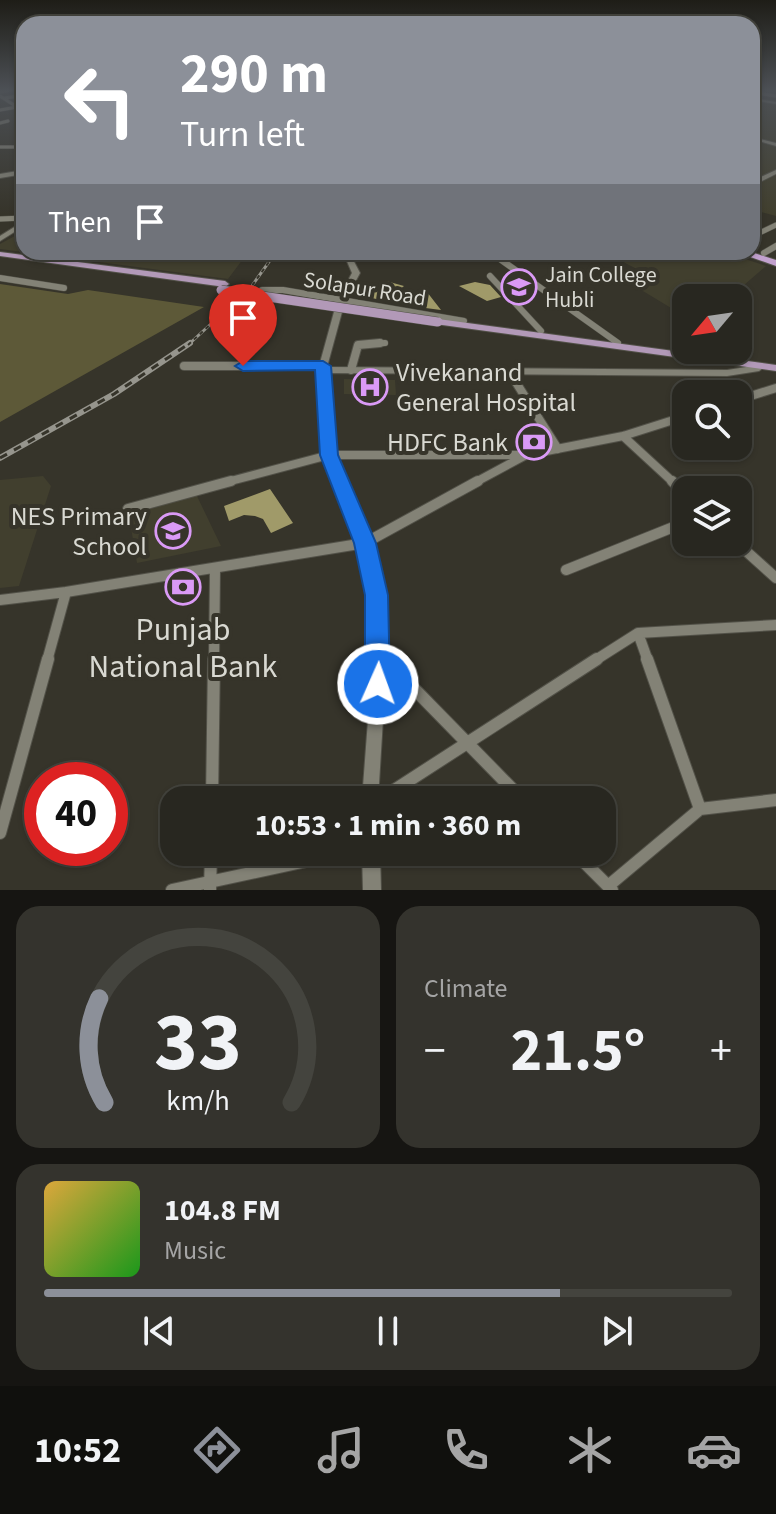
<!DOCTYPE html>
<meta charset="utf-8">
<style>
:root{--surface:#282720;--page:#34332d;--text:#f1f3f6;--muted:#a5a5a5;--line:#44443e;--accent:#8c9099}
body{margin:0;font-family:"Source Sans 3",sans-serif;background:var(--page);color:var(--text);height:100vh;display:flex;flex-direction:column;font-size:30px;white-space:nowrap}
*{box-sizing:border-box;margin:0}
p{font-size:26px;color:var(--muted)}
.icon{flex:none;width:44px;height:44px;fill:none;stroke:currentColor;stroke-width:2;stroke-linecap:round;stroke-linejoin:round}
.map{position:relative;height:890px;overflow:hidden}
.drawer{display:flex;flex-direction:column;gap:16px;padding:16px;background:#161512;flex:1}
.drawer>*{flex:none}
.banner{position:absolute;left:16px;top:16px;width:744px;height:244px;border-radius:24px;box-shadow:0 2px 6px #0004,0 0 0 2px var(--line);background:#8c9099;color:#fff;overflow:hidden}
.needle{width:52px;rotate:241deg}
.buttons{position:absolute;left:672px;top:284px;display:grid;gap:16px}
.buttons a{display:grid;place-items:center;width:80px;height:80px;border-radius:16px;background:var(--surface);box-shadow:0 2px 6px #0004,0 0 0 2px var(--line);font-size:40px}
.speed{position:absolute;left:24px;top:762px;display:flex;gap:16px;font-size:40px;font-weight:700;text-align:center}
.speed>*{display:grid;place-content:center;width:104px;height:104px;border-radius:50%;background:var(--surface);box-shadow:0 2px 6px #0004,0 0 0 2px var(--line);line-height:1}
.speed .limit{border:12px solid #d22;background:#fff;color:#111}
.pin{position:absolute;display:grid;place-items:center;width:68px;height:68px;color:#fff;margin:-82px -34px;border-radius:50% 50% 50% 0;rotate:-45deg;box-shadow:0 0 8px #0007}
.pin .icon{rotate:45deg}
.me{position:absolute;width:88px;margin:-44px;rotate:2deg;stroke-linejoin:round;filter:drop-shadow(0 0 6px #0008)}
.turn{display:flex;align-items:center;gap:28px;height:168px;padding:0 32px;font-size:36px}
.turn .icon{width:104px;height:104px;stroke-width:2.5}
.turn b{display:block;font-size:56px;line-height:68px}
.then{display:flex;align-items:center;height:76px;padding:0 32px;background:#0003;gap:16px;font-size:30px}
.big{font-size:60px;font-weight:700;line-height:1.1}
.drawer .tile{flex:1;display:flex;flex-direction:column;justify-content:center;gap:12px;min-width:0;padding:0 28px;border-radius:24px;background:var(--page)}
.drawer .dial{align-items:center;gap:0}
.dial svg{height:208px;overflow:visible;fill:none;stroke:var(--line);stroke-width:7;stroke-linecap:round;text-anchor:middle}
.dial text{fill:var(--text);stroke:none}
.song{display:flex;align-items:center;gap:24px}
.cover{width:96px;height:96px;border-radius:12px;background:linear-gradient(135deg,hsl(40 70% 55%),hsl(120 70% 35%))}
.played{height:8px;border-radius:4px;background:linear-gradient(90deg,var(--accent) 75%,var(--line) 75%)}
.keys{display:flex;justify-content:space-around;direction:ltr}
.heat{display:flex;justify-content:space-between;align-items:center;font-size:44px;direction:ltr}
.drawer .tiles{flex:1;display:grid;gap:16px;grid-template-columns:1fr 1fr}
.tile:last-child{grid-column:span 2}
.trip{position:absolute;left:160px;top:786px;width:456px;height:80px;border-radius:24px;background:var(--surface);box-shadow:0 2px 6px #0004,0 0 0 2px var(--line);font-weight:700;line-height:80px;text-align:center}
.dock{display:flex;height:128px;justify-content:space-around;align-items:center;background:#10100d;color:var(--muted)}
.dock .icon{width:56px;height:56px}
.dock .selected{color:var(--accent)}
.dock b{font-size:36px;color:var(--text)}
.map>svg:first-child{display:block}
</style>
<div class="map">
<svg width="776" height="890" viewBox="0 0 776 890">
<rect width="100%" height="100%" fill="#36342a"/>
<path fill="#413f2e" d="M752,99l24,5v112l-15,-4 -9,7z
M24,231v21h202l20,3 -18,24 -228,-30v-5z
M632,252h92l42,14 -37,32h-43v19l-58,-35 15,-10 -24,-12z
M344,379l51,1 1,15 -52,-1z
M43,476l8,10 -32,100 -19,2v-108z
M196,494l25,52 -84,17 -8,-47z"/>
<path fill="#5d5938" d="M0,284l68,10 20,-4 116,17 -204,115z"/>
<path fill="#a09a69" d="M386,281l18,5 -18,15 -19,-4z
M475,282l15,3 11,12 -14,4 -28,-15z
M427,292l14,18 -31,-4 3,-12z
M270,489l23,34 -22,10 -8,-14 -8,-3 -11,-1 -15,6 -5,-15z"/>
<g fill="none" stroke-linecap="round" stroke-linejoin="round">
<defs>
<path id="minor-far5" d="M0,92l11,-2
M752,92l24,4
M0,96l17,11 -17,3
M5,98l19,-3
M0,123l8,-2
M0,147h24"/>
<path id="minor-far4" d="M0,219l24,-1
M755,235l21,-10"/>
<path id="minor-far3" d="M490,252l128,91
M764,253l12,-7
M349,258l41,-6
M568,258l19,-6
M490,276l51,55
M0,278l64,10
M262,290h21l181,31
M358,345l27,-2"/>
<path id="minor-far2" d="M184,366h139
M351,370l7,-25 22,-2
M510,373l48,76
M738,400l38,-12
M623,436l51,47
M223,483l106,-28h197l97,-19 63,-20
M474,483l52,-28"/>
<path id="minor-far1" d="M672,481l14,14
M128,509l103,-28
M736,542l40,36
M566,570l120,-48
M0,600l66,-8
M638,633l10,28
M381,655l6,6
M47,661l19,-69 299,-49 113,-62
M214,661l1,-91
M594,661l44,-28 138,-8"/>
<path id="minor" d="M385,659l138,141
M647,659l53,150
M212,800l2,-141
M379,800l218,-141
M0,833l48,-174
M574,852l38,38
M608,886l92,-77 76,-9
M172,890l176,-38
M210,890l1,-38"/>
<path id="tertiary" d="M752,137l24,6v3l-24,-7z
M24,221v5l-24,15v-5z
M343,252h6l11,21 -15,28 -18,66 400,3 32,-5 4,3 -4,3 -32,5 -400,-3 7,82 37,88 12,52 4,59 -9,146h-16l11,-146 -2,-59 -12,-52 -35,-88 -6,-85 19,-69 15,-28z
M362,852h18l1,38h-18z"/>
<path id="secondary" d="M752,98l24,4v2l-24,-4z
M24,170v4l-24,4v-4z
M776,170v4l-24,12v-5z"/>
<path id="primary" d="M0,252l225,29 4,3 -4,3 -225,-31z
M438,319l338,46v6l-341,-47 -2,-2z"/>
<path id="trunk" d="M736,252h15l25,8v6z"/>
</defs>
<use href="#minor-far5" stroke="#525148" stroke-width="4"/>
<use href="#minor-far4" stroke="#525148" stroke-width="6"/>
<use href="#minor-far3" stroke="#525148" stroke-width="7"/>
<use href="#minor-far2" stroke="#525148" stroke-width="10"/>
<use href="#minor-far1" stroke="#525148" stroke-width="12"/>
<use href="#minor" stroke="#525148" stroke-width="14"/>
<use href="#tertiary" stroke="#525148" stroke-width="2"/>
<use href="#secondary" stroke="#525148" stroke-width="2"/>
<use href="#primary" stroke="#525148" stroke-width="2"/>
<use href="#trunk" stroke="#525148" stroke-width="2"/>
<use href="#minor-far5" stroke="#838276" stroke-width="3"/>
<use href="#minor-far4" stroke="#838276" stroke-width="5"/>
<use href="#minor-far3" stroke="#838276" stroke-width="6"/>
<use href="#minor-far2" stroke="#838276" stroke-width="8"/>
<use href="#minor-far1" stroke="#838276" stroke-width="10"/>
<use href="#minor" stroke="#838276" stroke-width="12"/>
<use href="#tertiary" fill="#838276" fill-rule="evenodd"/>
<use href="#secondary" fill="#838276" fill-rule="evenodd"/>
<use href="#primary" fill="#b299b8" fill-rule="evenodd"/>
<use href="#trunk" fill="#c2a1ce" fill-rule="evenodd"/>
<defs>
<path id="rail-far1" d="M188,345l63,-58 25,-35"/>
<path id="rail" d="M0,458l114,-64 76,-51"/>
</defs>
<use href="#rail-far1" stroke="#96958d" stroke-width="3"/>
<use href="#rail" stroke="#96958d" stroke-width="6"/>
<use href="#rail-far1" stroke="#36342a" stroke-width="2" stroke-dasharray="4" stroke-linecap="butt"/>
<use href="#rail" stroke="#36342a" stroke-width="3" stroke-dasharray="8" stroke-linecap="butt"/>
<defs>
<path id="primary-bridge" d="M221,290l217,32"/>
</defs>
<use href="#primary-bridge" stroke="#525148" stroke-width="10" stroke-linecap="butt"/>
<use href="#primary-bridge" stroke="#b299b8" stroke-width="9"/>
</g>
<linearGradient id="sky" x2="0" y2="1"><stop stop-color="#1e1d17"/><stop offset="0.42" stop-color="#4c5055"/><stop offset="1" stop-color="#4c5055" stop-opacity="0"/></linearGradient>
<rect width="776" height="214" fill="url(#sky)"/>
<path fill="#1a73e8" stroke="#114b97" stroke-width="2" d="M323,361l8,5 7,89 38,88 12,52 2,89 -3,8 -9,4 -9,-4 -4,-8v-89l-11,-52 -34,-88 -5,-85 -72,1 -8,-5 8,-5z"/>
<defs>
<symbol id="university-ring" viewBox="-11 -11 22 22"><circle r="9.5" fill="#36342a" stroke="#da9af6" stroke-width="1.5"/><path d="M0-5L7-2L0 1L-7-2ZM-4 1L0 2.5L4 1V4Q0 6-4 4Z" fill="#da9af6"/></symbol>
<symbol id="hospital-ring" viewBox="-11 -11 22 22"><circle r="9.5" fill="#36342a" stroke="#da9af6" stroke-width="1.5"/><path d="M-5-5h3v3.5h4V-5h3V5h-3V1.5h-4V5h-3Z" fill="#da9af6"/></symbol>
<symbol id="bank-ring" viewBox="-11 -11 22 22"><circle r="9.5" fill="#36342a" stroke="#da9af6" stroke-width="1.5"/><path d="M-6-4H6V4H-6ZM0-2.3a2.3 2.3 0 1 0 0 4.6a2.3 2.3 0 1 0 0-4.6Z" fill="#da9af6"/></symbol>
<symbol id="school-ring" viewBox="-11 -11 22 22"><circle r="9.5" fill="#36342a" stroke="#da9af6" stroke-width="1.5"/><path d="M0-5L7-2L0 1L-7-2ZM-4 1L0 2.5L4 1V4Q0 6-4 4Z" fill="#da9af6"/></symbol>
</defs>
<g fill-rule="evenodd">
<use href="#university-ring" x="499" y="267" width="40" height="40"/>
<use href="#hospital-ring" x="350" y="367" width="40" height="40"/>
<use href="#bank-ring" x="514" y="422" width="40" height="40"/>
<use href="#school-ring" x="153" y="511" width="40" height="40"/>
<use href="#bank-ring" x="163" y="567" width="40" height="40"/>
</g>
<g text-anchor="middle" stroke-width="8" stroke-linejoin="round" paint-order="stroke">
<g font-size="22" fill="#d9d9d2" stroke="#36342a" text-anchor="start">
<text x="545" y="282">Jain College<tspan x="545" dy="25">Hubli</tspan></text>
</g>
<g font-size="22" fill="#d9d9d2" stroke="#36342a">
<text transform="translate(365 288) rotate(9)" y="8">Solapur Road</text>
</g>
<g font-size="26" fill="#d9d9d2" stroke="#36342a" text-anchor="end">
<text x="396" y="381" text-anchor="start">Vivekanand<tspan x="396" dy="30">General Hospital</tspan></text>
<text x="508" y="451">HDFC Bank</text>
<text x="147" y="525">NES Primary<tspan x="147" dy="30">School</tspan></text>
</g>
<g font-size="32" fill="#d9d9d2" stroke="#36342a">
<text x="183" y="640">Punjab<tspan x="183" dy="37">National Bank</tspan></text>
</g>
</g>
</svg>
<div class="buttons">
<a><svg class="needle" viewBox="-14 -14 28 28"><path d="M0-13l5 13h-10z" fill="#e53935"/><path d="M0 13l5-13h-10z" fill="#a5a5a5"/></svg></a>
<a><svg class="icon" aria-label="search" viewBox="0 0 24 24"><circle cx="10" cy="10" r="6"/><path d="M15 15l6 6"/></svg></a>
<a><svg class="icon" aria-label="layers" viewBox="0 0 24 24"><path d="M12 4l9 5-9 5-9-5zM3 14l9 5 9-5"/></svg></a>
</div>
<div class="speed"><div class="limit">40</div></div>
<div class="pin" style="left:243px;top:366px;background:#d93025"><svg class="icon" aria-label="arrive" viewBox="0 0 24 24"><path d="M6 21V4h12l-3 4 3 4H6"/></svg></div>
<svg class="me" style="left:378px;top:684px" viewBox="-20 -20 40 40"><circle r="17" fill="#1a73e8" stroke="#fff" stroke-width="3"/><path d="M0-11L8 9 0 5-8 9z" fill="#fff"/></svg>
<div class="trip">10:53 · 1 min · 360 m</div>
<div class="banner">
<div class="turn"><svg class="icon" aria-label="left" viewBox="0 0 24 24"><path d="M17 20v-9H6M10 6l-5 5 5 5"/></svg><div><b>290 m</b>Turn left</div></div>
<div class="then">Then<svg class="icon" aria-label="arrive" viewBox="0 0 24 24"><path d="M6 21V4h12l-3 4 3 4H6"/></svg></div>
</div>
</div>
<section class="drawer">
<div class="tiles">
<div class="tile dial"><svg viewBox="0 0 100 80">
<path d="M14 69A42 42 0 1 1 86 69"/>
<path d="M14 69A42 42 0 0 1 12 29" stroke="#8c9099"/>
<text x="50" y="56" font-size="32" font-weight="700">33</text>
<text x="50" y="72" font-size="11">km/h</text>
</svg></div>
<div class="tile"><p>Climate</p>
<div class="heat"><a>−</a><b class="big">21.5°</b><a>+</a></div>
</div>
<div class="tile">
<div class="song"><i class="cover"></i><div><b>104.8 FM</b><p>Music</p></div></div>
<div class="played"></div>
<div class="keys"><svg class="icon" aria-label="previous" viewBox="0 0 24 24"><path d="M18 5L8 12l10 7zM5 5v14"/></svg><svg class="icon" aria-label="pause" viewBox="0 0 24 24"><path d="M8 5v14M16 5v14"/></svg><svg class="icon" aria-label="next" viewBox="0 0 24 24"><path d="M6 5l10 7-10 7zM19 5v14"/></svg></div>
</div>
</div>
</section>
<nav class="dock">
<b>10:52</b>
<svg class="icon selected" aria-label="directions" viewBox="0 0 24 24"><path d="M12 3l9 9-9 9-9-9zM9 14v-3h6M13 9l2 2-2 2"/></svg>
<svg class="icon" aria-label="music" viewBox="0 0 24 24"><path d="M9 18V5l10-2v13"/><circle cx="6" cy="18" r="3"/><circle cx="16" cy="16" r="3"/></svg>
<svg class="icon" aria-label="phone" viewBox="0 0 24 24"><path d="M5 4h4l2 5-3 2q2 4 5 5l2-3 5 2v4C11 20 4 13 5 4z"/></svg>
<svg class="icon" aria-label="climate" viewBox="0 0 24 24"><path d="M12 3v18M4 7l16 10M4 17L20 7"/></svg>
<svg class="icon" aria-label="car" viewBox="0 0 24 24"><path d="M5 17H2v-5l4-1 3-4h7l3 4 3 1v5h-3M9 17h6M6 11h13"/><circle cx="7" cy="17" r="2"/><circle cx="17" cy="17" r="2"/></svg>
</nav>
